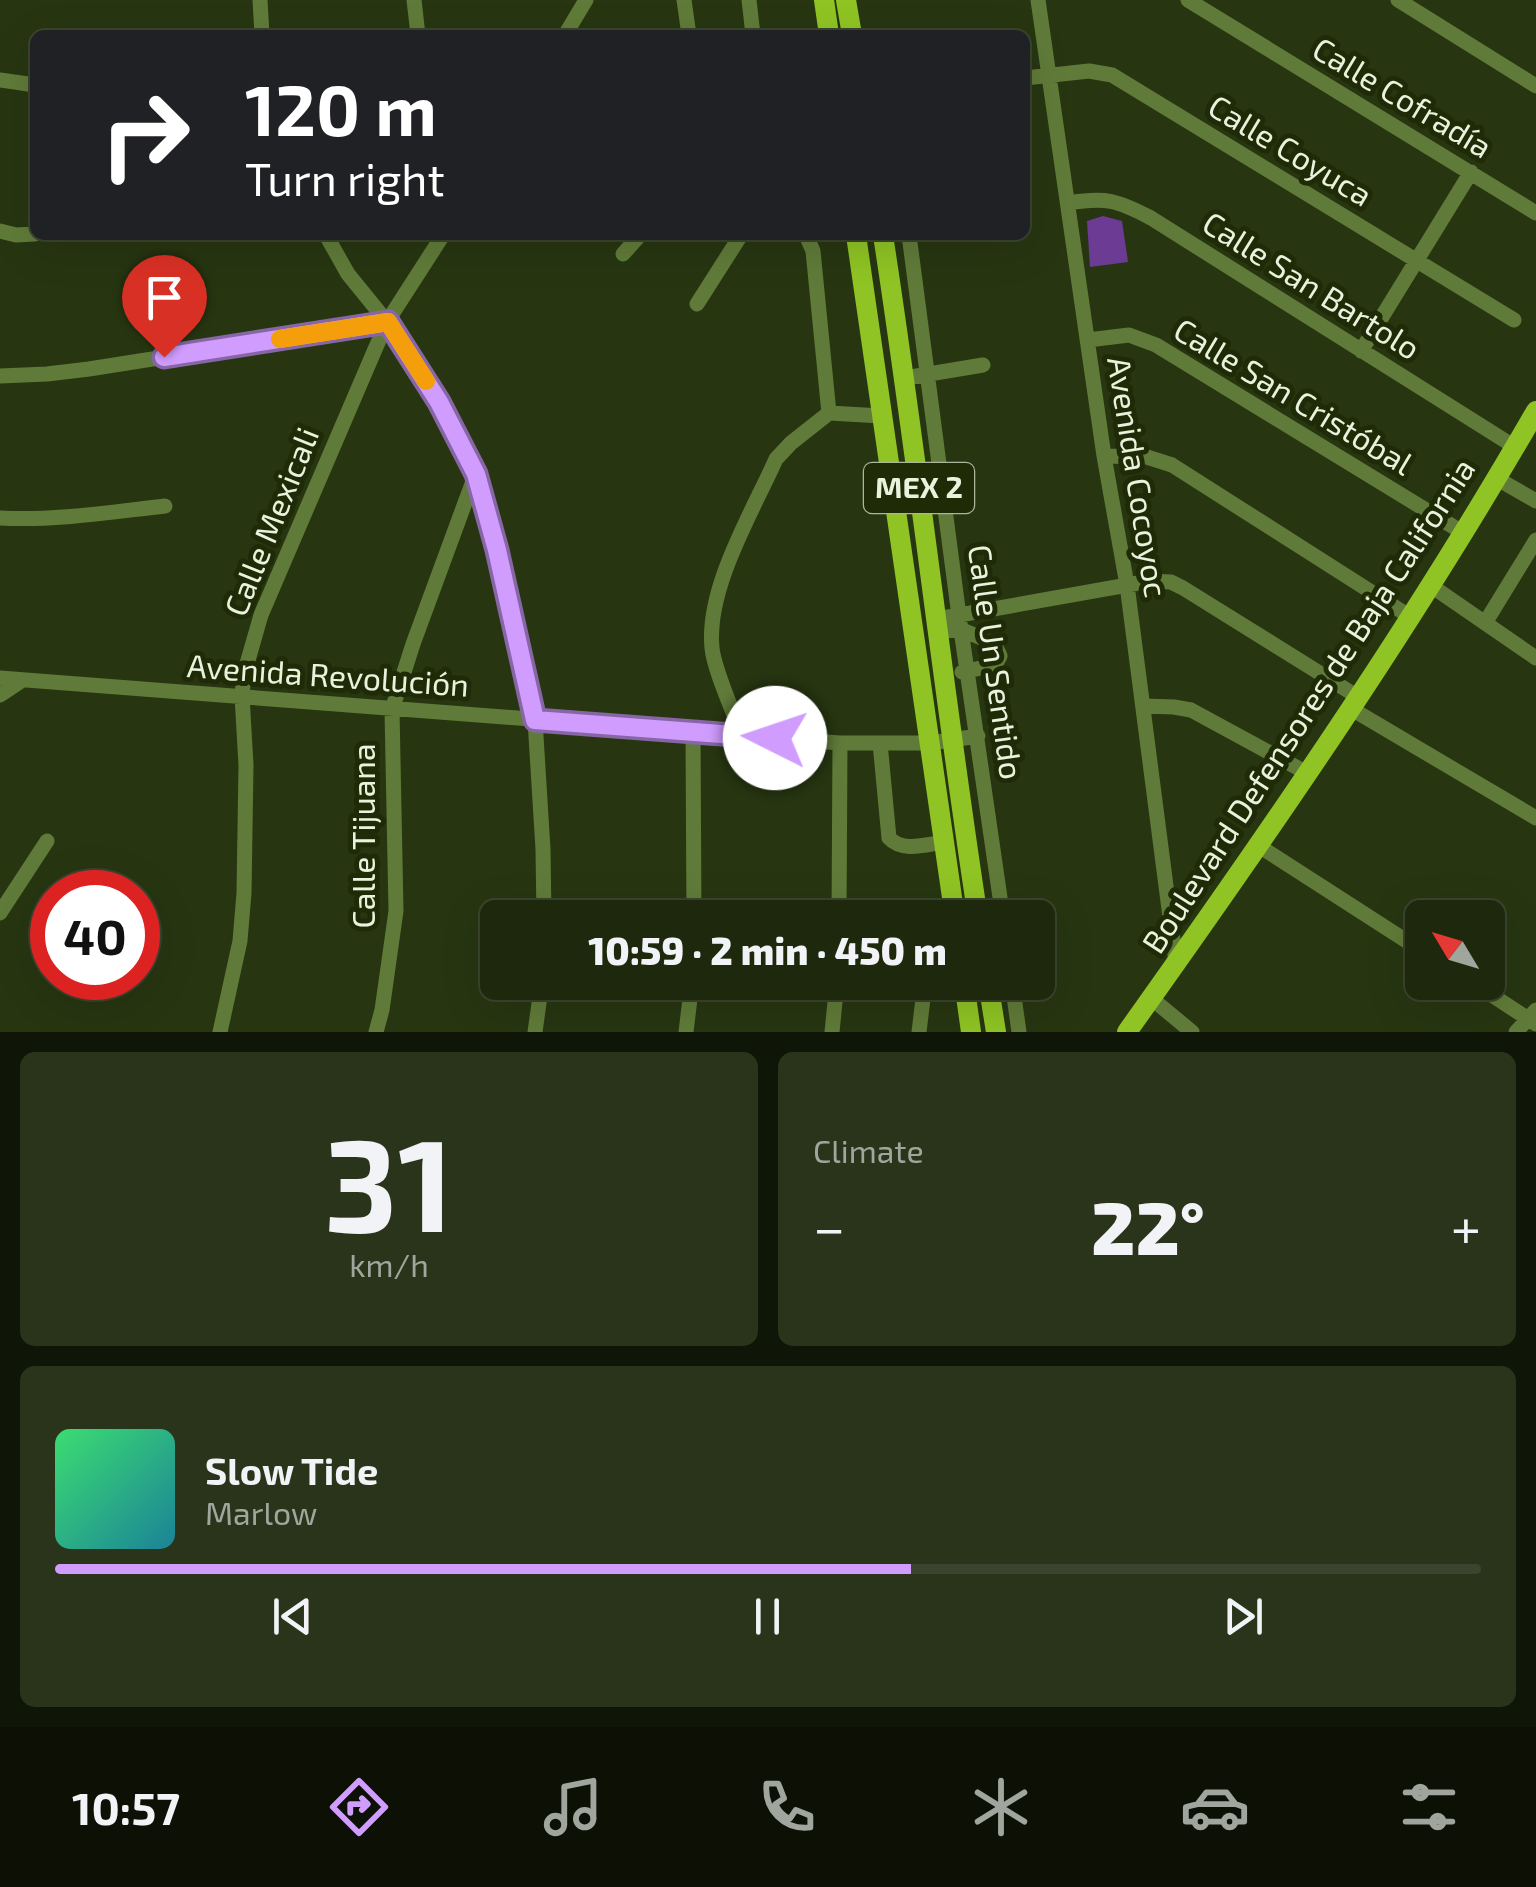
<!DOCTYPE html>
<meta charset="utf-8">
<style>
:root{--surface:#1d280d;--page:#2a341b;--text:#f1f3f6;--muted:#a0a69d;--line:#3b442e;--accent:#d09dff}
body{margin:0;font-family:"Exo 2",sans-serif;background:var(--page);color:var(--text);height:100vh;display:flex;flex-direction:column;font-size:38px;white-space:nowrap}
*{box-sizing:border-box;margin:0}
p{font-size:32px;color:var(--muted)}
.icon{flex:none;width:55px;height:55px;fill:none;stroke:currentColor;stroke-width:2;stroke-linecap:round;stroke-linejoin:round}
.map{position:relative;height:1032px;overflow:hidden}
.details{display:flex;flex-direction:column;gap:20px;padding:20px;background:#101607;flex:1}
.details>*{flex:none}
.top-card{position:absolute;left:30px;top:30px;width:1000px;height:210px;border-radius:15px;box-shadow:0 10px 40px #0002,0 0 0 2px var(--line);background:#202124;color:#fff;overflow:hidden}
.needle{width:65px;rotate:308deg}
.tools{position:absolute;left:1405px;top:900px;display:grid;gap:20px}
.tools a{display:grid;place-items:center;width:100px;height:100px;border-radius:15px;background:var(--surface);box-shadow:0 10px 40px #0002,0 0 0 2px var(--line);font-size:50px}
.speed{position:absolute;left:30px;top:870px;display:flex;gap:20px;font-size:50px;font-weight:700;text-align:center}
.speed>*{display:grid;place-content:center;width:130px;height:130px;border-radius:50%;background:var(--surface);box-shadow:0 10px 40px #0002,0 0 0 2px var(--line);line-height:1}
.speed .limit{border:15px solid #d22;background:#fff;color:#111}
.pin{position:absolute;display:grid;place-items:center;width:85px;height:85px;color:#fff;margin:-102px -42px;border-radius:50% 50% 50% 0;rotate:-45deg;box-shadow:0 0 10px #0007}
.pin .icon{rotate:45deg}
.me{position:absolute;width:110px;margin:-55px;rotate:274deg;stroke-linejoin:round;filter:drop-shadow(0 0 8px #0008)}
.turn{display:flex;align-items:center;gap:35px;height:210px;padding:0 50px;font-size:45px}
.turn .icon{width:130px;height:130px;stroke-width:2.5}
.turn b{display:block;font-size:70px;line-height:85px}
.big{font-size:75px;font-weight:800;line-height:1.1}
.details .widget{flex:1;display:flex;flex-direction:column;justify-content:center;gap:15px;min-width:0;padding:0 35px;border-radius:15px;background:var(--page)}
.details .dial{align-items:center;gap:0}
.dial b{font-size:130px;line-height:1}
.song{display:flex;align-items:center;gap:30px}
.cover{width:120px;height:120px;border-radius:15px;background:linear-gradient(135deg,hsl(140 70% 55%),hsl(190 70% 35%))}
.played{height:10px;border-radius:5px;background:linear-gradient(90deg,var(--accent) 60%,var(--line) 60%)}
.keys{display:flex;justify-content:space-around;direction:ltr}
.heat{display:flex;justify-content:space-between;align-items:center;font-size:55px;direction:ltr}
.details .tiles{flex:1;display:grid;gap:20px;grid-template-columns:1fr 1fr}
.widget:last-child{grid-column:span 2}
.trip{position:absolute;left:480px;top:900px;width:575px;height:100px;border-radius:15px;background:var(--surface);box-shadow:0 10px 40px #0002,0 0 0 2px var(--line);font-weight:800;line-height:100px;text-align:center}
.dock{display:flex;height:160px;justify-content:space-around;align-items:center;background:#0c1005;color:var(--muted)}
.dock .icon{width:70px;height:70px}
.dock .on{color:var(--accent)}
.dock b{font-size:45px;color:var(--text)}
.map>svg:first-child{display:block}
</style>
<div class="map">
<svg width="1536" height="1032" viewBox="0 0 1536 1032">
<rect width="100%" height="100%" fill="#273611"/>
<path fill="#6c3b93" d="M1103,216l19,5 6,41 -38,5 -3,-46z"/>
<g fill="none" stroke-linecap="round" stroke-linejoin="round">
<path stroke="#607b39" stroke-width="15" d="M260,0l2,35
M414,0l4,35
M684,0l5,35
M749,0l4,35
M1038,0l66,456 23,129 49,378
M1188,0l348,213
M1398,0l138,86
M565,35l21,-35
M1025,78l64,-7 23,4 402,245
M0,80l35,5
M1068,203c38,-6 49,-3 83,15l364,229
M0,231l16,4 19,-1
M326,235l22,39 39,48 52,80 37,71 21,78 38,169 8,129 1,69
M806,235l7,16 16,162
M909,235l50,381 44,302
M623,254l17,-19
M697,304l44,-69
M1088,340l41,-5 27,10 306,187
M1361,351l110,-179
M0,376l47,-2 42,-5 298,-47
M905,378l78,-13
M1104,456l43,1 25,8 237,151
M1496,478l40,23
M0,518c55,3 111,-6 165,-12
M1430,585l106,73
M937,619l213,-38 21,1 12,6 175,109
M1485,623l51,-83
M938,631l24,-1 32,13 6,13 -5,9 -33,7
M0,678l840,65h91l47,-7
M0,695l21,-14
M1144,706l30,1 17,3 116,63
M1350,708l186,110
M693,732l1,186
M742,736c-8,-23 -28,-66 -30,-88 -6,-60 40,-135 64,-189l15,-16 38,-30 53,3
M880,743l9,95c14,15 38,6 56,4
M1259,846l163,105
M0,913l47,-72
M839,918l1,-175
M1012,982l7,50
M1472,982l64,42
M1151,998l41,34
M220,1032l20,-91 4,-48 2,-128 -4,-69 2,-22 17,-59 112,-261 14,-32 56,-87
M376,1032l6,-22 14,-99 -4,-201 21,-66 63,-171
M535,1032l7,-50
M686,1032l6,-50
M832,1032l5,-50
M919,1032l6,-50
M1516,1032l20,-22"/>
<path stroke="#8fc424" stroke-width="20" d="M824,0l5,35
M846,0l6,35
M856,235l99,683
M883,235c35,227 60,455 95,683
M964,982l7,50
M988,982l8,50
M1127,1032c144,-202 285,-406 409,-621"/>
</g>
<g fill="none" stroke-linecap="round" stroke-linejoin="round">
<defs>
<path id="route" d="M164,357l224,-35 51,80 37,72 21,76 38,170 240,18"/>
</defs>
<use href="#route" stroke="#8766a6" stroke-width="25"/>
<use href="#route" stroke="#d09dff" stroke-width="18"/>
<path stroke="#f59e0b" stroke-width="18" d="M280,339l108,-17 38,59"/>
</g>
<g text-anchor="middle" stroke-width="10" stroke-linejoin="round" paint-order="stroke">
<rect fill="#1e2b06" stroke="#abb69c" stroke-width="2.5" x="864" y="463" width="110" height="50" rx="8"/>
<g font-size="30" font-weight="bold" fill="#e8f2dc">
<text x="919" y="498">MEX 2</text>
</g>
<g font-size="32" fill="#e8f2dc" stroke="#1e2b06">
<text transform="translate(1402 98) rotate(31)" y="11">Calle Cofradía</text>
<text transform="translate(1290 151) rotate(31)" y="11">Calle Coyuca</text>
<text transform="translate(1311 286) rotate(32)" y="11">Calle San Bartolo</text>
<text transform="translate(1293 397) rotate(31)" y="11">Calle San Cristóbal</text>
<text transform="translate(1137 477) rotate(81)" y="11">Avenida Cocoyoc</text>
<text transform="translate(272 522) rotate(-68)" y="11">Calle Mexicali</text>
<text transform="translate(995 662) rotate(82)" y="11">Calle Un Sentido</text>
<text transform="translate(328 676) rotate(4)" y="11">Avenida Revolución</text>
<text transform="translate(1309 706) rotate(-57)" y="11">Boulevard Defensores de Baja California</text>
<text transform="translate(364 836) rotate(-90)" y="11">Calle Tijuana</text>
</g>
</g>
</svg>
<div class="tools">
<a><svg class="needle" viewBox="-14 -14 28 28"><path d="M0-13l5 13h-10z" fill="#e53935"/><path d="M0 13l5-13h-10z" fill="#a0a69d"/></svg></a>
</div>
<div class="speed"><div class="limit">40</div></div>
<div class="pin" style="left:164px;top:357px;background:#d93025"><svg class="icon" aria-label="arrive" viewBox="0 0 24 24"><path d="M6 21V4h12l-3 4 3 4H6"/></svg></div>
<svg class="me" style="left:775px;top:738px" viewBox="-20 -20 40 40"><circle r="19" fill="#fff"/><path d="M0-13L10 11 0 6-10 11z" fill="#d09dff"/></svg>
<div class="trip">10:59 · 2 min · 450 m</div>
<div class="top-card">
<div class="turn"><svg class="icon" aria-label="right" viewBox="0 0 24 24"><path d="M7 20v-9h11M14 6l5 5-5 5"/></svg><div><b>120 m</b>Turn right</div></div>
</div>
</div>
<section class="details">
<div class="tiles">
<div class="widget dial"><b>31</b><p>km/h</p></div>
<div class="widget"><p>Climate</p>
<div class="heat"><a>−</a><b class="big">22°</b><a>+</a></div>
</div>
<div class="widget">
<div class="song"><i class="cover"></i><div><b>Slow Tide</b><p>Marlow</p></div></div>
<div class="played"></div>
<div class="keys"><svg class="icon" aria-label="previous" viewBox="0 0 24 24"><path d="M18 5L8 12l10 7zM5 5v14"/></svg><svg class="icon" aria-label="pause" viewBox="0 0 24 24"><path d="M8 5v14M16 5v14"/></svg><svg class="icon" aria-label="next" viewBox="0 0 24 24"><path d="M6 5l10 7-10 7zM19 5v14"/></svg></div>
</div>
</div>
</section>
<nav class="dock">
<b>10:57</b>
<svg class="icon on" aria-label="directions" viewBox="0 0 24 24"><path d="M12 3l9 9-9 9-9-9zM9 14v-3h6M13 9l2 2-2 2"/></svg>
<svg class="icon" aria-label="music" viewBox="0 0 24 24"><path d="M9 18V5l10-2v13"/><circle cx="6" cy="18" r="3"/><circle cx="16" cy="16" r="3"/></svg>
<svg class="icon" aria-label="phone" viewBox="0 0 24 24"><path d="M5 4h4l2 5-3 2q2 4 5 5l2-3 5 2v4C11 20 4 13 5 4z"/></svg>
<svg class="icon" aria-label="climate" viewBox="0 0 24 24"><path d="M12 3v18M4 7l16 10M4 17L20 7"/></svg>
<svg class="icon" aria-label="car" viewBox="0 0 24 24"><path d="M5 17H2v-5l4-1 3-4h7l3 4 3 1v5h-3M9 17h6M6 11h13"/><circle cx="7" cy="17" r="2"/><circle cx="17" cy="17" r="2"/></svg>
<svg class="icon" aria-label="filters" viewBox="0 0 24 24"><path d="M4 7h16M4 17h16"/><circle cx="9" cy="7" r="2"/><circle cx="15" cy="17" r="2"/></svg>
</nav>
